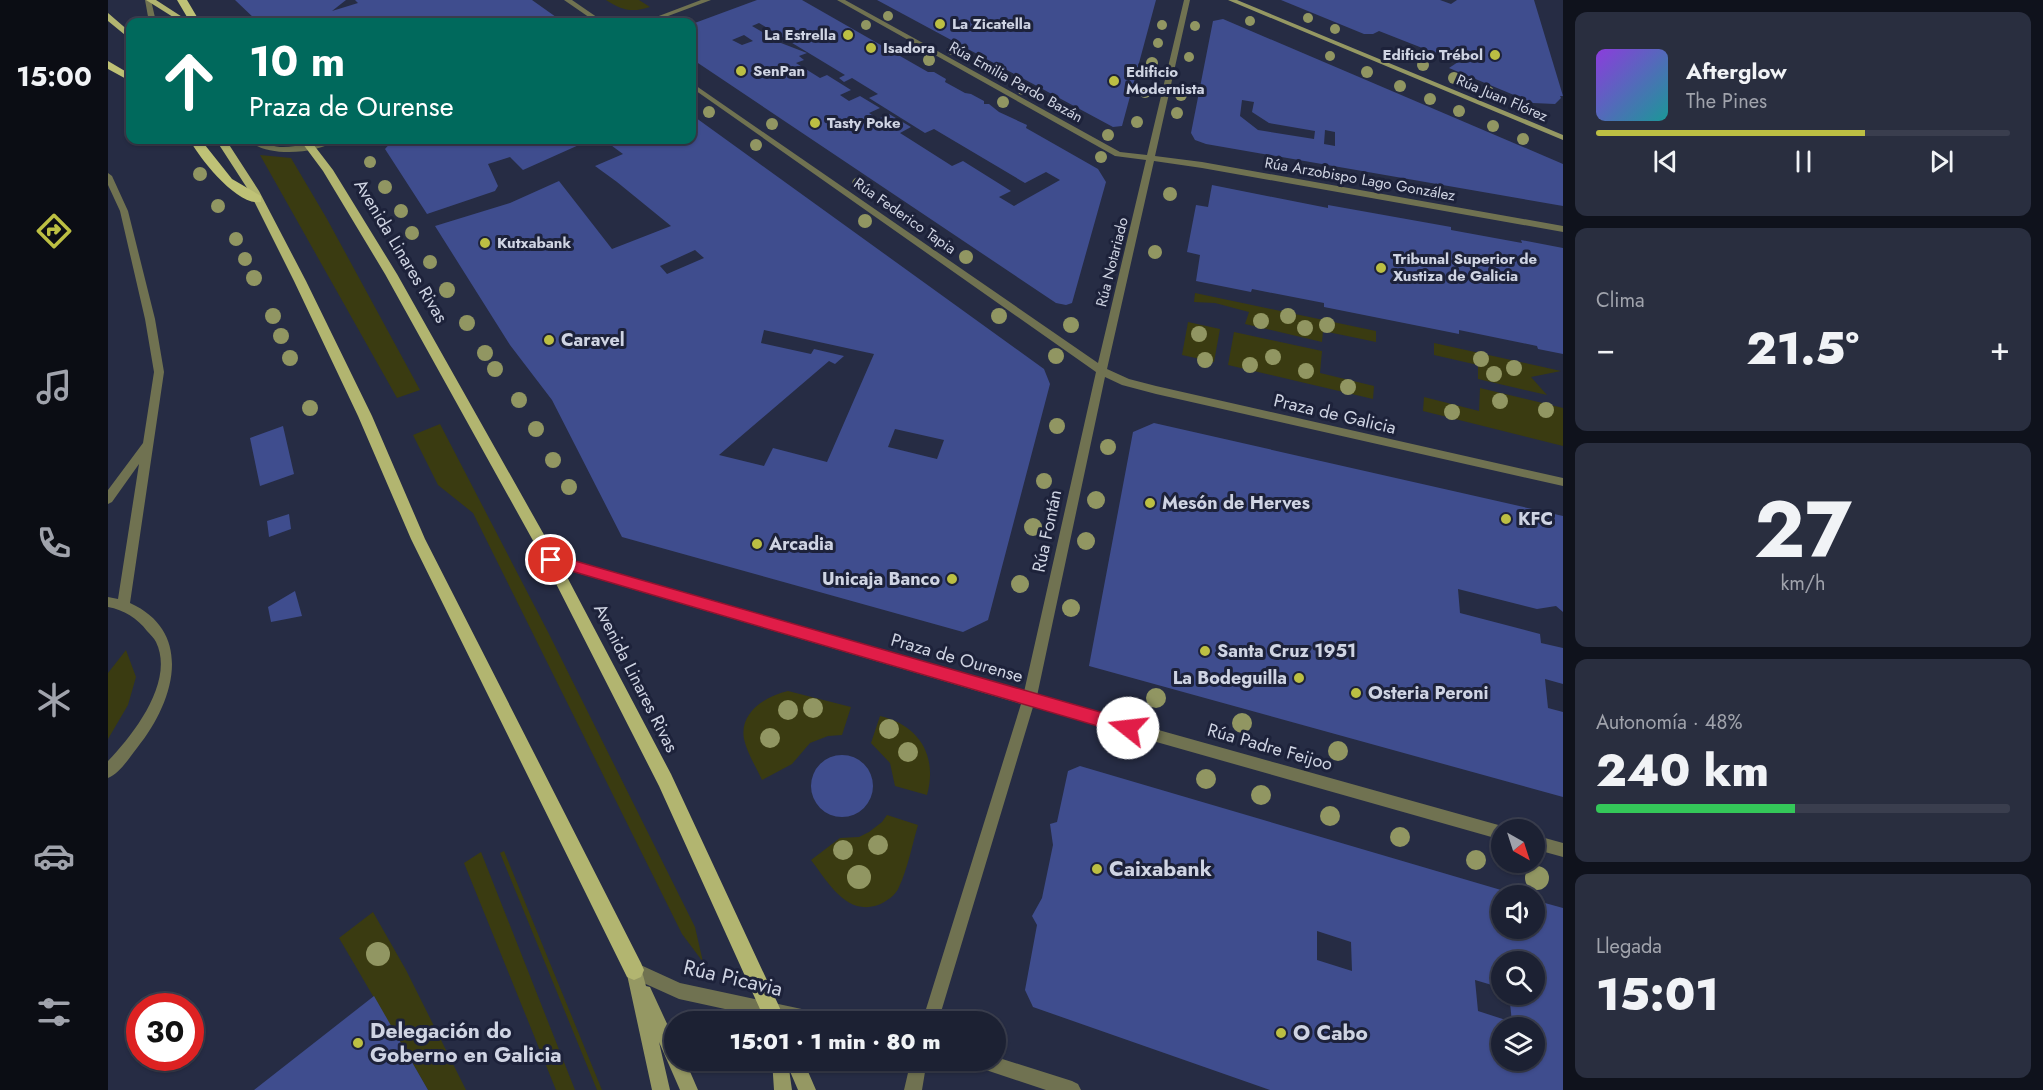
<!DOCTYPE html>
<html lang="es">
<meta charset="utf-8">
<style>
:root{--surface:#1c2133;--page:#292e3f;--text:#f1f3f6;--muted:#a0a3ac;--line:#3a3e4e;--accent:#bcbf43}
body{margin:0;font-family:Jost,sans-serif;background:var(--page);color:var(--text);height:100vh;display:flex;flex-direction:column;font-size:22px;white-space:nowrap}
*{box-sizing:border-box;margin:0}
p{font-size:20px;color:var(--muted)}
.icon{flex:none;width:33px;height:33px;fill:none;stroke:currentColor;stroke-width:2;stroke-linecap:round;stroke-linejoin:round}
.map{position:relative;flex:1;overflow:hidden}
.side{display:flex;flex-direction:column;gap:12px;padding:12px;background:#0f121c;width:480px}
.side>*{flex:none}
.guide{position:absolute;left:18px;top:18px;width:570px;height:126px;border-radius:12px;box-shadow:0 2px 4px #0004,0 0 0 2px var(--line);background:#00695c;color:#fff;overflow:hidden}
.needle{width:39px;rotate:141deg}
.fabs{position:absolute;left:1383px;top:819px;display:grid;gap:12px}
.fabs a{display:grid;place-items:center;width:54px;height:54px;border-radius:50%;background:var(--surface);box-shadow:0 2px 4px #0004,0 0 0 2px var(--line);font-size:30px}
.speed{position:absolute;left:18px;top:993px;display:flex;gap:12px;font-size:30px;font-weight:700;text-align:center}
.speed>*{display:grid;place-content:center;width:78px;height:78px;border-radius:50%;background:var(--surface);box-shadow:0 2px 4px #0004,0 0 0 2px var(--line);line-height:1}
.speed .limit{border:9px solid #d22;background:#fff;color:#111}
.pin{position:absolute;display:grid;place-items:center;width:51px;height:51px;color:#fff;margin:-26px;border:3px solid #fff;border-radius:50%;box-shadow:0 2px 6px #0007}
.me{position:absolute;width:66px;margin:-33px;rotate:286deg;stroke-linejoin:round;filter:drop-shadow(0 0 4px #0008)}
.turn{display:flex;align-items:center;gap:21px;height:126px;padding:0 24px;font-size:27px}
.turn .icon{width:78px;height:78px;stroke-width:2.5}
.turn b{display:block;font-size:42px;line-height:51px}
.big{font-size:45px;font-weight:800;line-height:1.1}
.side .tile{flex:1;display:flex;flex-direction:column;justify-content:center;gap:9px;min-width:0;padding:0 21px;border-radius:12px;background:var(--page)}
.side .dial{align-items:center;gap:0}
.dial b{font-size:78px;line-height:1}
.song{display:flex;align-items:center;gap:18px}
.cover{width:72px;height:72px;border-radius:9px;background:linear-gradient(135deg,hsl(270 70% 55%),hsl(180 70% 35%))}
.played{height:6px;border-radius:3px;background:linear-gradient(90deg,var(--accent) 65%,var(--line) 65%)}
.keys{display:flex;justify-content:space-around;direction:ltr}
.heat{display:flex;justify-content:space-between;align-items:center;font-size:33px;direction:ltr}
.charge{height:9px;border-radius:4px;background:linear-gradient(90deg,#34c759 48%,var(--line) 0)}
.trip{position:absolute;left:556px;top:1011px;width:342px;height:60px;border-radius:30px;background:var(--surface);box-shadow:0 2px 4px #0004,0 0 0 2px var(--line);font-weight:800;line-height:60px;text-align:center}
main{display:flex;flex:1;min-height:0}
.tab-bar{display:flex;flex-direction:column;width:108px;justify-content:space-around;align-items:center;background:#0b0d14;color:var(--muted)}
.tab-bar .icon{width:42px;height:42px}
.tab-bar .active{color:var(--accent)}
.tab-bar b{font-size:27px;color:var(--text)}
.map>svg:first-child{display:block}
</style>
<main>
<nav class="tab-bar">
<b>15:00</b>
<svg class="icon active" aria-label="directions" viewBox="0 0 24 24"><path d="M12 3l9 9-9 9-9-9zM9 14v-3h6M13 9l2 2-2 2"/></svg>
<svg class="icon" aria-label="music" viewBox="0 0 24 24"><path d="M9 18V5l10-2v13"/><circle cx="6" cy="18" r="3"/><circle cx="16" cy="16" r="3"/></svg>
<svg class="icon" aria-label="phone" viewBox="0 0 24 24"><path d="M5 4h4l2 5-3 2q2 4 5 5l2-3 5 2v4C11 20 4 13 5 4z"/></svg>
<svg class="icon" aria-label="climate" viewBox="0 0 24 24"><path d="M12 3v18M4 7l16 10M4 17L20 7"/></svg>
<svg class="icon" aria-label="car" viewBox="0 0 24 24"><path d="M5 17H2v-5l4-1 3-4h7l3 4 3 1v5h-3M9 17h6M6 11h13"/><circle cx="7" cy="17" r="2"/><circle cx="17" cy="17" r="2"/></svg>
<svg class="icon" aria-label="filters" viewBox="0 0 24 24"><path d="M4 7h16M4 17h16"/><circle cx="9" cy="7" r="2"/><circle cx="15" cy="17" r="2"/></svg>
</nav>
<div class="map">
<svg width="1455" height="1090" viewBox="0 0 1455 1090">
<rect width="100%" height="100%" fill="#262c44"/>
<path fill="#3a3b11" d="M498,0h33l11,7c-18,6 -29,3 -44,-7z
M152,155l31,3 36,61 93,171 -23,8z
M1087,293l181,38v11l-53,-11 -1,11 -77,-18 4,-12 -34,-9 -21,-1z
M1080,322l32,7 -6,33 -32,-7z
M1126,332l88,19 -2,22 54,13 -1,13 -145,-34z
M1326,343l127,28 -30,6 16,18 -69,-16v-14l-44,-10z
M1372,388l83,20v38l-140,-35 1,-14 55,14z
M332,424l108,208 147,295 8,35 -21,-28 -209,-421 -35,-28 -25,-50z
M18,650l10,27 -8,28 -20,34v-66z
M680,691l63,16 -9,28 -14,1 -18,7 -18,21 -30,16c-6,-13 -15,-27 -18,-41 -5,-27 22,-43 44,-48z
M772,716c39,9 58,40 47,79l-32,-9 -5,-23 -19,-20z
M779,815l31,10c-6,20 -10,43 -19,62 -3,8 -13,15 -21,18 -32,11 -50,-23 -67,-45l29,-22 19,-1 10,-5 13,-10z
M396,851l98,239h-5l-97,-237z
M373,852l94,238h-19l-92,-227z
M265,912l33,58 60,120h-38l-89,-152z"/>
<path fill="#3f4d8e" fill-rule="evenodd" d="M127,0h111l-14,11 26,-8 -3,-3h177l31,22h-305z
M649,0h45l126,72h6l12,7 -1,3 20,11 6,1 13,7v3h5l10,8 28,13 -1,3 72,41 8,13 -34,121 -6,2 -10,-2 -364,-244v-35zM651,23l86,52 -6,3 5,4 8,-4 26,16 -9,4 56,35 9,-4 91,54 21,-11 14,8 -46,26 -15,-9 12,-6 -48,-30 -11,5 -44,-28 -8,-5 11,-6 -22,-13 -11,5 -9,-6 11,-5 -20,-12 -11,5 -9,-6 11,-5 -24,-15 -7,3 -24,-15 8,-3 -5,-4 8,-3 -26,-10 -29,-17zM636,35l9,6 -11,4 -10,-5z
M769,0h279l-34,126 -9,1z
M1173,0h159l11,4 6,-4h77l29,96h-3l1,2 -6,6 -22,-1 -84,-35 9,-6 -79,-31 -6,3h-9z
M1115,19l340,145v42l-357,-62 -11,-4 -4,-7 22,-112zM1134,100l12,2 -2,10 17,11 46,8 -1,8 -56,-9 -18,-14zM1217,130l10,2v14l-11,-2z
M584,115l352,254 6,15 -62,236 -25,12 -341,-95 -70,-137 -42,-55 -75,-119 75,-23 49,-22 53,68 59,-23 -54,-44 -22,-16 28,-12 -19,-14h88zM587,250l9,8 -37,16 -7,-8zM656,330l110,24 -47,108 -54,-14 -9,18 -45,-11 110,-94 6,3 9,-8 -30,-7 -3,5 -50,-11zM787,429l49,11 -7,19 -49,-12z
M285,140h197l-67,30 -13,-13 -22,7 10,22 -3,5 -68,23 -42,-65z
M1104,185l116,23v-3l123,22v3l71,13 -1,-3 42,8v106l-25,-5 -1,-3 -78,-16v4l-135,-27v-4l-72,-14 -1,3 -55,-11 4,-26 -13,-3 9,-47 12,2z
M1046,423l409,93v96l-7,-6 -19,3 -79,-20 2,24 80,21 1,9 22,5v36l-18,-5 3,29 15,4v85l-474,-131 44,-234z
M175,426l11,48 -34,12 -10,-48z
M181,514l2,15 -22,8 -2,-16z
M187,591l7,25 -31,6 -3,-15z
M703 786a31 31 0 1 1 62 0a31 31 0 1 1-62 0Z
M972,766l438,129 -16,1v32h32v-28l29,8v182h-293l-237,-83 -8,-17 12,-65 -5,-9 10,-18 11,-53 -3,-21 7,-2 11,-51zM1209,931l34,11 1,29 -35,-11zM1394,962h32v32h-25l3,28 -34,-11 -3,-31 27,8zM1394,1028h32v32h-32z
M266,996l54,94h-174z"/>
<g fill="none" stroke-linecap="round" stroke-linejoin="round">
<path fill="#707251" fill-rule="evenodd" d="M0,173l4,3 16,35 27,108 9,53 -34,231c66,30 43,101 7,145 -8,10 -17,25 -29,30v-17c26,-27 67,-80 48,-119 -2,-4 -6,-8 -9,-11 -10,-13 -23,-21 -39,-24v-10l10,2 21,-135 -27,38 -4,2v-14l35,-47 11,-71 -9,-53 -25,-108 -12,-26z"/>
<path fill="#707251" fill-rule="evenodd" d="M37,0h6l5,22h-7z
M456,0h8l32,22h-8z
M593,0h10l-59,22h-9z
M729,0h8l275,152 27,3 37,-155h6l-35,156 47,6 361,64v6l-361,-64 -48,-7 -47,208 22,10 27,7 407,92v8l-407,-92 -34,-9 -17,-8 -68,319 465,130 6,4h-6v10l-469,-133 -95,315h-16l99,-318 -474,-140 -2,-4 2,-4 4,-1 473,137 72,-320 -404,-284v-5l406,280 48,-203 -31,-4z
M140,140c11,-1 20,6 32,7 19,1 39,-9 57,-7 -20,14 -70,18 -89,0z
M1426,835l29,8v14l-29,-8z
M526,962l46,21 145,31 6,2 2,6h-49l-105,-23 -51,-23 -2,-6 2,-6z
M888,1057l76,24 6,3 3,6h-35l-72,-24 -2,-6h24z
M803,1060h16l-5,30h-18z"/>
<path fill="#959863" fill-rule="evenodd" d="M1120,0h9l326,135v5z
M526,962l6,2 6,22 4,1 25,54v19h10l13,30h-18l-21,-48 11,48h-18l-26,-120 2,-6z
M664,1060h31l13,30h-18l-9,-21 3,21h-18z"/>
<path fill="#b2b570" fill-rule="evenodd" d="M38,0h10l34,22h-9z
M0,13l22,19v7l-22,-18z
M108,140h10l33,51 47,90 66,135 53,123 216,424 3,7 -3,7 -7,3 -7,-3 -216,-438 -53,-123 -64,-135 -45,-90z
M192,140h10l23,30 64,104 159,282 115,218 107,230 3,7 -3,7 -7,3 -7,-3 -105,-232 -113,-222 -161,-290 -62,-103z"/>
<path fill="#bfc276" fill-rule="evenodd" d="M69,0h10l13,22h-10z
M0,61l22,13v7l-22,-12z
M82,140h11l31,39 29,17v6c-23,5 -62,-44 -71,-62z"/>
</g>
<g fill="#919662">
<circle cx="780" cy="16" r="5"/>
<circle cx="1200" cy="18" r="5"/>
<circle cx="1142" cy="21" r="5"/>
<circle cx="758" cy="25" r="5"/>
<circle cx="1054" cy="25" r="5"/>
<circle cx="1087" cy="26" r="5"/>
<circle cx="1227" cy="29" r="5"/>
<circle cx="1050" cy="43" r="5"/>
<circle cx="844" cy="50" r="5"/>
<circle cx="1222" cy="56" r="5"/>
<circle cx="1081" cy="57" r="5"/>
<circle cx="821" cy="60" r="6"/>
<circle cx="1044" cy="63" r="6"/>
<circle cx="1315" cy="65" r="6"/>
<circle cx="1259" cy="72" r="6"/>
<circle cx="1346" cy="78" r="6"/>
<circle cx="1292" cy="86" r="6"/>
<circle cx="915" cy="89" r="6"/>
<circle cx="1037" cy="92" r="6"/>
<circle cx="1380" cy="92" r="6"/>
<circle cx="1073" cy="95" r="6"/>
<circle cx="1322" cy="99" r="6"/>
<circle cx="895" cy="102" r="6"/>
<circle cx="1413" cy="106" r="6"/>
<circle cx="1351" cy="111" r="6"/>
<circle cx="601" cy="112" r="6"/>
<circle cx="1069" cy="113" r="6"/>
<circle cx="1029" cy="122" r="6"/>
<circle cx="664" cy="124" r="6"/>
<circle cx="1385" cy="126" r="6"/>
<circle cx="1000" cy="135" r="6"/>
<circle cx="1415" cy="139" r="6"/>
<circle cx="648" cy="145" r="6"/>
<circle cx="993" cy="157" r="6"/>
<circle cx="262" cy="162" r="6"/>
<circle cx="92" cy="174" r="7"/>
<circle cx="751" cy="184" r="7"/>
<circle cx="277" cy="187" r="7"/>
<circle cx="1062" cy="194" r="7"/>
<circle cx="110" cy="206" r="7"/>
<circle cx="293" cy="211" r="7"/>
<circle cx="757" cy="221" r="7"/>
<circle cx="304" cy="233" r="7"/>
<circle cx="128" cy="239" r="7"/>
<circle cx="1047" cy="252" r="7"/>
<circle cx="858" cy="257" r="7"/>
<circle cx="137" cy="259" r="7"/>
<circle cx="322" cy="262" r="7"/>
<circle cx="146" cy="278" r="8"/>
<circle cx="339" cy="290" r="8"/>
<circle cx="165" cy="316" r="8"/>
<circle cx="891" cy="316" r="8"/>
<circle cx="1180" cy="316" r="8"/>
<circle cx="1153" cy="321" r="8"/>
<circle cx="359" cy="323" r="8"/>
<circle cx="963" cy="325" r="8"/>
<circle cx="1219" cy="325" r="8"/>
<circle cx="1197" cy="328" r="8"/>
<circle cx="1091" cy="334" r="8"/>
<circle cx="173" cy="336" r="8"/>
<circle cx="377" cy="353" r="8"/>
<circle cx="948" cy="356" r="8"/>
<circle cx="1165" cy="357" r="8"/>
<circle cx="182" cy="358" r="8"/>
<circle cx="1373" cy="359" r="8"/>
<circle cx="1097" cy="360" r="8"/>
<circle cx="1142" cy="365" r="8"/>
<circle cx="1406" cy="368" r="8"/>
<circle cx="387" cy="369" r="8"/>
<circle cx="1198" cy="371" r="8"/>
<circle cx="1386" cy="374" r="8"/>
<circle cx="1240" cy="387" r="8"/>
<circle cx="411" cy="400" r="8"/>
<circle cx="1392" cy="401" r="8"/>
<circle cx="202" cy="408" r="8"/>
<circle cx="1438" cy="410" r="8"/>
<circle cx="1344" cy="412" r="8"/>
<circle cx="949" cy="426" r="8"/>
<circle cx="428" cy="429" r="8"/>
<circle cx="1000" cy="447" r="8"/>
<circle cx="445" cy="460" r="8"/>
<circle cx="936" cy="481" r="8"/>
<circle cx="461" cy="487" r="8"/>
<circle cx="988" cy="500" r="9"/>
<circle cx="925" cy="527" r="9"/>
<circle cx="978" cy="541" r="9"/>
<circle cx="912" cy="584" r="9"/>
<circle cx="963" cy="608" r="9"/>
<circle cx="1048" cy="698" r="10"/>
<circle cx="705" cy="708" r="10"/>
<circle cx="680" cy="710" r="10"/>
<circle cx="1134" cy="723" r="10"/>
<circle cx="781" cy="729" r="10"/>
<circle cx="662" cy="738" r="10"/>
<circle cx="1230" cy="751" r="10"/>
<circle cx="800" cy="752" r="10"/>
<circle cx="1098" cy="779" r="10"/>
<circle cx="1153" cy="795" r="10"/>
<circle cx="1222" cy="816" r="10"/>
<circle cx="1292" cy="837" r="10"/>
<circle cx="770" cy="845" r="10"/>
<circle cx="735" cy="850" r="10"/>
<circle cx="1368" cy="860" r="10"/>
<circle cx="751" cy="877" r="12"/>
<circle cx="1429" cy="878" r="12"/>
<circle cx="270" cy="954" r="12"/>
</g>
<path fill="#e11d48" stroke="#92132f" stroke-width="1.5" d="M443,554l577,166 6,3 2,5 -2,5 -6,2 -577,-170 -4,-1 -3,-4 3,-4z"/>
<g fill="#bcbf43" stroke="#1d223a" stroke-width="2">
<circle cx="832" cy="24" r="6"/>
<circle cx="740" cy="35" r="6"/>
<circle cx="763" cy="48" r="6"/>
<circle cx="1387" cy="55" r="6"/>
<circle cx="633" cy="71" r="6"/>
<circle cx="1006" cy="81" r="6"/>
<circle cx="707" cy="123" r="6"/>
<circle cx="377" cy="243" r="6"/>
<circle cx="1273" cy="268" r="6"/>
<circle cx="441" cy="340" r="6"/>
<circle cx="1042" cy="503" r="6"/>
<circle cx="1398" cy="519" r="6"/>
<circle cx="649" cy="544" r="6"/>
<circle cx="844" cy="579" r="6"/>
<circle cx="1097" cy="651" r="6"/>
<circle cx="1191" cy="678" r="6"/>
<circle cx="1248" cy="693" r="6"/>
<circle cx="989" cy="869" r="6"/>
<circle cx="1173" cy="1033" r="6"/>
<circle cx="250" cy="1043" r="6"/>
</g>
<g text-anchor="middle" stroke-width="6" stroke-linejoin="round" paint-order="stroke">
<g font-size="15" font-weight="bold" fill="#cfd4e3" stroke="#1d223a" text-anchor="start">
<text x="844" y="29">La Zicatella</text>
<text x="728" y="40" text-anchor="end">La Estrella</text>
<text x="775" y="53">Isadora</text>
<text x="1375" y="60" text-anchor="end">Edificio Trébol</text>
<text x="645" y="76">SenPan</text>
<text x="1018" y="77">Edificio<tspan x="1018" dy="17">Modernista</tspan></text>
<text x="719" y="128">Tasty Poke</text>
<text x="389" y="248">Kutxabank</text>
<text x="1285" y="264">Tribunal Superior de<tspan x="1285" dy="17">Xustiza de Galicia</tspan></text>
</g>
<g font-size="15" fill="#cfd4e3" stroke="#1d223a">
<text transform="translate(908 82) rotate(29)" y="5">Rúa Emilia Pardo Bazán</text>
<text transform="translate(1394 98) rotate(23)" y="5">Rúa Juan Flórez</text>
<text transform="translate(1252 179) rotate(10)" y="5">Rúa Arzobispo Lago González</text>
<text transform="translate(797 216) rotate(35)" y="5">Rúa Federico Tapia</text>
<text transform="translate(1004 262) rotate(-76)" y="5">Rúa Notariado</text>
</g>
<g font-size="18" fill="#cfd4e3" stroke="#1d223a">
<text transform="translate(293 251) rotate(59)" y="6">Avenida Linares Rivas</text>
<text transform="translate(1227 414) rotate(13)" y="6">Praza de Galicia</text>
<text transform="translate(939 531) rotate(-78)" y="6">Rúa Fontán</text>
<text transform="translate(849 658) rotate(16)" y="6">Praza de Ourense</text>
<text transform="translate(528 678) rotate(63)" y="6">Avenida Linares Rivas</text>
<text transform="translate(1162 747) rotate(16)" y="6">Rúa Padre Feijoo</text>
</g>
<g font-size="18" font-weight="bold" fill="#cfd4e3" stroke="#1d223a" text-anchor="start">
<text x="453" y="346">Caravel</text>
<text x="1054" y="509">Mesón de Herves</text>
<text x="1410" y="525">KFC</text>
<text x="661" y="550">Arcadia</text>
<text x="832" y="585" text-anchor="end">Unicaja Banco</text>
<text x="1109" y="657">Santa Cruz 1951</text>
<text x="1179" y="684" text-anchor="end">La Bodeguilla</text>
<text x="1260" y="699">Osteria Peroni</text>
</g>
<g font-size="21" font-weight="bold" fill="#cfd4e3" stroke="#1d223a" text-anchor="start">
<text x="1001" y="876">Caixabank</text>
<text x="262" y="1038">Delegación do<tspan x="262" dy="24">Goberno en Galicia</tspan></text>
<text x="1185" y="1040">O Cabo</text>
</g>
<g font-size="21" fill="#cfd4e3" stroke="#1d223a">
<text transform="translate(625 978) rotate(13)" y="7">Rúa Picavia</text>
</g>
</g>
</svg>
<div class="fabs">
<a><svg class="needle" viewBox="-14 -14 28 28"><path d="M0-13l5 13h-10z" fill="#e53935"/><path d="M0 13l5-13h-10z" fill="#a0a3ac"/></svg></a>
<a><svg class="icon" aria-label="sound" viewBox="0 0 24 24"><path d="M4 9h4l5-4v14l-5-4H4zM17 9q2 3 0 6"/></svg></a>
<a><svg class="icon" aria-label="search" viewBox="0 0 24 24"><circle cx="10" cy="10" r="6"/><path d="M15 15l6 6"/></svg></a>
<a><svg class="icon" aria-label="layers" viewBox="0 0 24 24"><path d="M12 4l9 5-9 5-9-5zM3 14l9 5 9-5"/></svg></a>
</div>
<div class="speed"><div class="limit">30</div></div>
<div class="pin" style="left:443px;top:560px;background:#d93025"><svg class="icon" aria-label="arrive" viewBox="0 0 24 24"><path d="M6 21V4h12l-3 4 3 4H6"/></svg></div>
<svg class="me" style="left:1020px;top:728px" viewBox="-20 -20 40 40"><circle r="19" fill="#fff"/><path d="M0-13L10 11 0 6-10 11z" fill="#e11d48"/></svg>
<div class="trip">15:01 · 1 min · 80 m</div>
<div class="guide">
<div class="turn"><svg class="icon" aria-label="ahead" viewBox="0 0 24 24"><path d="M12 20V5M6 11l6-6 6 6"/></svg><div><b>10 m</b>Praza de Ourense</div></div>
</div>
</div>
<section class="side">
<div class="tile">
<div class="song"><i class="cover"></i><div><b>Afterglow</b><p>The Pines</p></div></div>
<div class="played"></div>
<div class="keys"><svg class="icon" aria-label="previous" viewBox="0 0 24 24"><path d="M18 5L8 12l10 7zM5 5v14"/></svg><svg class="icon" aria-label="pause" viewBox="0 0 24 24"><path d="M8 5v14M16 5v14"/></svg><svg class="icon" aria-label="next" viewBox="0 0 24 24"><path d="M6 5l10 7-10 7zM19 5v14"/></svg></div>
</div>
<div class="tile"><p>Clima</p>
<div class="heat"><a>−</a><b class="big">21.5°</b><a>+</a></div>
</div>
<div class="tile dial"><b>27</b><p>km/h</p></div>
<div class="tile"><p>Autonomía · 48%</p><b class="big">240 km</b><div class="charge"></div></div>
<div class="tile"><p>Llegada</p><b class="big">15:01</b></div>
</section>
</main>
